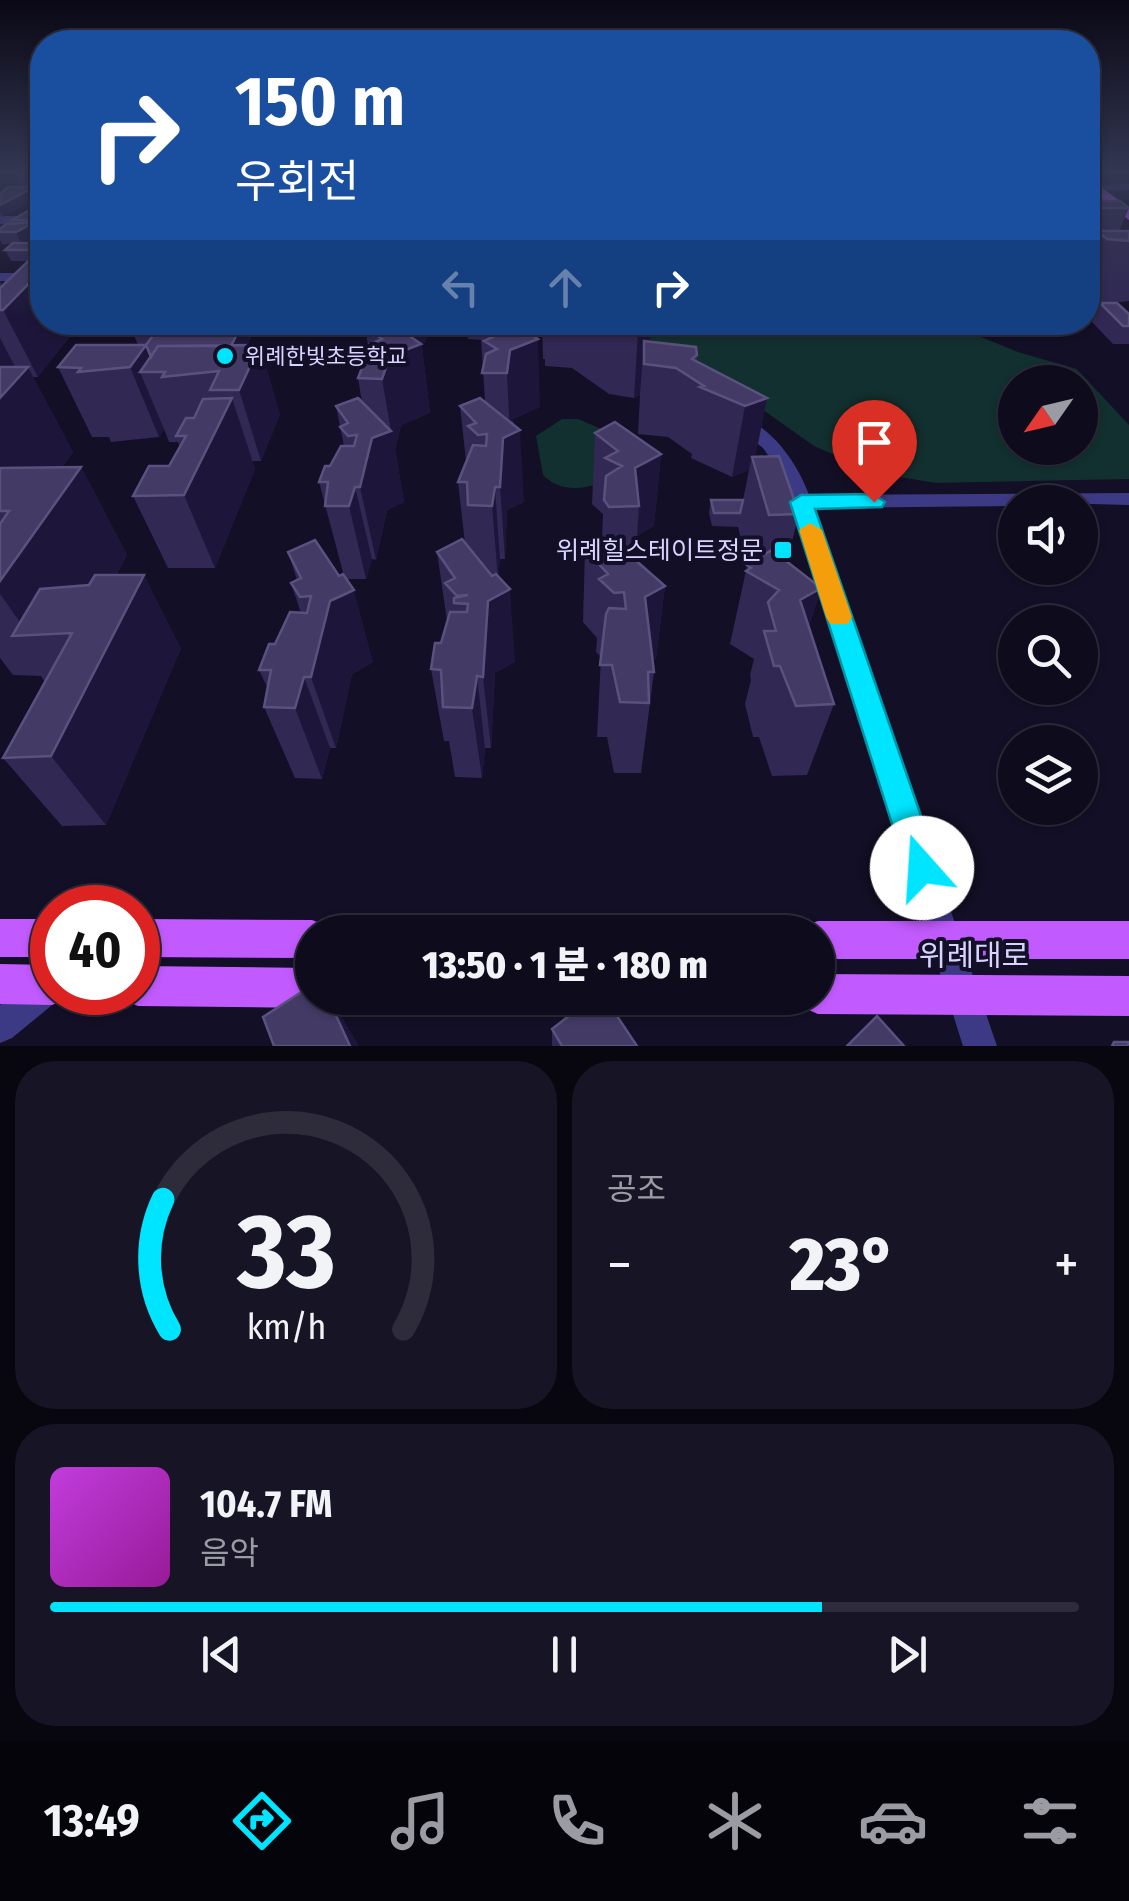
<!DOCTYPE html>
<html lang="ko">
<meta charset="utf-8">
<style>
:root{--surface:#0e0b1c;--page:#171425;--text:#f1f3f6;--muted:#9b9ba3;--line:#2e2b3b;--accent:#00e5ff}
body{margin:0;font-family:"Fira Sans Condensed","Noto Sans KR",sans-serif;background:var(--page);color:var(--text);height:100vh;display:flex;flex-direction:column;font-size:38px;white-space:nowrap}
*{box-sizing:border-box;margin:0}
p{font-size:32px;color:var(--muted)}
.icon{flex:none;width:55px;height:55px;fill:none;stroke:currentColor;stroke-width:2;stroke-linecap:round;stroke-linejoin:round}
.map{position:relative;height:1046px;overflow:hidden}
.sheet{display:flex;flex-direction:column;gap:15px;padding:15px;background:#08060f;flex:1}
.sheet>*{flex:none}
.banner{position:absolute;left:30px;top:30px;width:1070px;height:305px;border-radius:40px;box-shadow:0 2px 8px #0004,0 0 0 2px var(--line);background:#1a4fa0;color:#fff;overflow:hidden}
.needle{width:65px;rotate:236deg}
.fabs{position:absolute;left:998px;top:365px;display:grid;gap:20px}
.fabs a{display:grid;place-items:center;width:100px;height:100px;border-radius:50%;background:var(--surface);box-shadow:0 2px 8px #0004,0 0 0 2px var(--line);font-size:50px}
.speed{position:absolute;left:30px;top:885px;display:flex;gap:20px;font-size:50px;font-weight:700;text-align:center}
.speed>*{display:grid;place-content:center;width:130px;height:130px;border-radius:50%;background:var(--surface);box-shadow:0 2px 8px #0004,0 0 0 2px var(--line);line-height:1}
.speed .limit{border:15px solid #d22;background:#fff;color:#111}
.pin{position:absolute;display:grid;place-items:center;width:85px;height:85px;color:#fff;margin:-102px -42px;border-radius:50% 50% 50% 0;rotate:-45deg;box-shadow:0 0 10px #0007}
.pin .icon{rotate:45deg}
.me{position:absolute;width:110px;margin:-55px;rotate:341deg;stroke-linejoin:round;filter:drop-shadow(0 0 8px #0008)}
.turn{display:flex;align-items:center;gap:35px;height:210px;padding:0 40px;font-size:45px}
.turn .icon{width:130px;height:130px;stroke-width:2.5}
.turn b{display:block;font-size:70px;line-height:85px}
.lanes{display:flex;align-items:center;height:95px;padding:0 40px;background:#0003;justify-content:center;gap:50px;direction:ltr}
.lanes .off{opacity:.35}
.big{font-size:75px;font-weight:800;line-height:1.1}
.sheet .widget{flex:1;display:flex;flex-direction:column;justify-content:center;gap:15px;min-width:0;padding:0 35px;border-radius:40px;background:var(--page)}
.sheet .dial{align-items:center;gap:0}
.dial svg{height:260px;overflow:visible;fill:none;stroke:var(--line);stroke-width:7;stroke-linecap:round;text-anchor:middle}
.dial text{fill:var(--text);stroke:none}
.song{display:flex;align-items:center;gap:30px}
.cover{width:120px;height:120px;border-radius:15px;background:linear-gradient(135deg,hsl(290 70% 55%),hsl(300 70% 35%))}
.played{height:10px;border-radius:5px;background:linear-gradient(90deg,var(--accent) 75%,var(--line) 75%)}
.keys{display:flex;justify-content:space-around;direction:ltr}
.heat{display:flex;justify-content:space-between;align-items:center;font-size:55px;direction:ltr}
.sheet .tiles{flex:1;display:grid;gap:15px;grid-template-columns:1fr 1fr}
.widget:last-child{grid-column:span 2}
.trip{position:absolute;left:295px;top:915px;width:540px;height:100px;border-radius:50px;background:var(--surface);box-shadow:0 2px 8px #0004,0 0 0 2px var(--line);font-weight:800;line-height:100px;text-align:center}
.tabs{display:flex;height:160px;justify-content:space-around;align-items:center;background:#06040b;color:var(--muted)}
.tabs .icon{width:70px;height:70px}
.tabs .active{color:var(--accent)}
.tabs b{font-size:45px;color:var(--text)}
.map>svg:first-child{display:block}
</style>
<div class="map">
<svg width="1129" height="1046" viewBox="0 0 1129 1046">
<rect width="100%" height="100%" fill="#130f26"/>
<path fill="#12302f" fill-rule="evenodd" d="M617,323h330l71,29 59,17 52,56v54l-193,4 -61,-10 -61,-27 -115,-81zM1015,382h65v66h-65z
M562,419h16l26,11 4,50c-23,9 -46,14 -65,-5l-7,-39z"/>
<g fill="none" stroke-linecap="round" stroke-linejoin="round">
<path fill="#3d3a85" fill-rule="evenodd" d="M1129,184v6l-41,1v-6z
M0,216h42v7l-42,1z
M0,273h42v8h-42z
M740,416c32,11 58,48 69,79l320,-2v12l-114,-3v4l-202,2 184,538h-34l-179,-568 -21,-30 -29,-23 -3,-4 3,-4z
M52,969v23h13l-2,4 -51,42 -12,5v-38l41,-31z"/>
<path fill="#c25bff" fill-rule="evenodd" d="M1088,177l41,31v12l-41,-32z
M0,919h52v38h-52z
M138,919l174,1 14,5 3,7h-17v26l-174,-1z
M818,921h311v38h-311v-27h-16l2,-6z
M0,964l52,1v27h17l-3,7 -14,6 -52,-1z
M138,966l174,2v30h16l-16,10 -174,-2 -14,-6 -3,-8h17z
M818,974l311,2v40l-311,-2 -14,-6 -5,-10h19z"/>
</g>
<path fill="#312854" d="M42,173v19h-7l3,6 -38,19v-23l21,-7 -5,-11z
M1088,176l8,7 -8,18 41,7 -10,23h10v70l-17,2 17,11v30h-16l-22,-23 8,-18 -11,-1z
M42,195v46h-7l-2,-4 -11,6h15l1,134h-5l40,75 -11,15h19l46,88 -11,20 65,73 -75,177 -44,1 -59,-68 42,-76 -4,-6 -28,-1 -13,-17v-377l2,5 26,-25h-17l-6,-11 7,-6h-10l-2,-4v-11l14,-6 -2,-3 27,-9 -4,-9z
M141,322h118l-12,23 33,69 -19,47h-9l3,8 -40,99h-47l-35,-72 36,-30 11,-19 -2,-5h-9l-5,-13 -5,8 -48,5 -2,-5h-17l-34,-70 80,-22 -5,-12z
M377,322h48l2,16 -5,9 8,66 -29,12 -6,24 9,53 -17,8 -11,50 -4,-1 -6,20h-20l27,83 -21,12 -16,74h-6l-8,31 -27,-1 -31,-71 4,-18 -9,-19 16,-26 26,-31 -10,-30 6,-3 -9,-28 51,24h5l-25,-94 25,-36 -8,-40 26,-4 -4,-24 10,-20 -2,-12 2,-1 -3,-18z
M464,322h46l30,85 -27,12 11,83 -17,8 -2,49h-5l-2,18 17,85 -20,11 -4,75h-6l-3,30 -27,-1 -6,-36h-5l-13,-72 10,-26 6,-22 -10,-69 28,-8 -7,-62 8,-21 -6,-55 25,-5 -4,-61 -13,-1 -2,-13h-2z
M542,322h107v20l48,13v7l70,36 -12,59 44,57 -12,47 34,27 -12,38 25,78 -27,71 -35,1 -13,-39h-6l-8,-33 6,-24 -1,-5 4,-16 -24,-15 17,-78 -9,-39 -26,-1 -3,-13 2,-13h32l6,-30 -17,7 -41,-19 1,-4 -24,-17 -30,-3 2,-39 -6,3 -25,-4 -37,-26 -27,-2v-7h-2z
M1009,322h29l-1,4h-23z
M595,433l66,21 -7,72 -17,10 -2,24 30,26 -9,72 -3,2 1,12 -13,101h-27l-7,-36h-10l4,-80 -5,-5 1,-14 -14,-16 2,-73 17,-10 1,-25 -11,-10z
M552,1029l85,17h-85z"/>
<path fill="#1d163a" d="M0,173h11l-11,9z
M40,173h2v18l-6,-15z
M34,187l4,11 -35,19 -3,-6v-6z
M35,222l3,7h-8l3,8 -12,7 -5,-12z
M37,243l5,11 -7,7 -5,-11z
M42,270v52h40l-44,55 -35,-67z
M243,322h16l-32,61 -6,-19z
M401,322h24l2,16 -5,9 8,66 -29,12 -6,24 9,53 -17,8 -11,50 -16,-73 12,-49 19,-7 -9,-52 8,-23 16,-6z
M651,324l-3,41 -4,-24 -4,54 -6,3 4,-68z
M0,338l20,38 8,-9 45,85 -55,73 -9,-14h-9z
M538,339l2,68 -27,12 -1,15 8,-4 4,72 -17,8 -2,49 -5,-72 3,-49 7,-3 -3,-62 3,-23z
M146,345l11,27h-17l24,57 -5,8 -29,-70z
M260,345l20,69 -19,47 -22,-71z
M232,398l23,71 -40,99 -31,-73z
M767,398l-13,66 -2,-7 -3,13 -17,7 13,-71z
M661,454l-7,72 -17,10 2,-30 -4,-38z
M81,467l46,88 -50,86 -5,-8 -43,2 -29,-41v-13z
M355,487l17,72 -6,20 -17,-73z
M495,487l5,72 -2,20 -6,-73z
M144,575l37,73 -75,177 -55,-69z
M665,586l-9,72 -18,12 7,-73z
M821,588l-23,72 2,-60z
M510,589l5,73 -20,11 -4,75 -8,-71 5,-76z
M354,590l19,72 -21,12 -16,74 -25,-71 19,-76z
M477,676l8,72 -3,30 -10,-70z
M304,677l26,71 -8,31 -27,-71z
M328,998h3l28,48h-9z"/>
<path fill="#433a66" stroke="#5a527e" stroke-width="2.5" d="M20,173h20l-4,3h-20z
M8,187h26l-34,18v-11z
M42,195v9l-7,-2z
M1088,201h32l9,7h-41z
M28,211h14v5l-4,4h-26z
M35,222l-19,10h-16v-3l6,-5z
M38,222h4v7h-12z
M1097,231h32v10l-22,-2z
M13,243h24l-7,7h-25z
M42,248v22l-39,40h-3v-22z
M1100,303h17l12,11v12h-6z
M141,322h102l-12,24h-73l-7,11 -5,-12 9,-12h-22z
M377,322h12l32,22 -31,12 -8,23 -24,-1 7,-18 13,-6 -12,-8 16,-7 -17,-12z
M480,322h30l28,17 -28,11 -3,23h-25l4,-19 11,-5 -13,-8 15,-7z
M606,322h43l2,2 -13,6 -26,-4z
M644,341l52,6 1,8 -5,4 75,39 -22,8 -45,-19 4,-1 -28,-18 -32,-4z
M76,345h70l-16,22 -52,5 3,-4 -23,-1z
M260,345l-21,45h-29l9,-19 -57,6 3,-5h-25l18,-26z
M0,367h28l-28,31z
M232,398l-48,97 -51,1 16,-30h20l17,-30h-10l10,-18h8l9,-19z
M358,398l33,33 -19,7 -12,49h-5l-6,19h-24l3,-24h-9l6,-16h5l11,-20h13l3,-11 -9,1 -8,-9 8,-4 -12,-17z
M480,398l40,32 -17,8 -3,49h-5l-3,19 -24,-1 -1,-23h-9l15,-37 13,1 1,-12 -9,1 -10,-9 8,-3 -16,-17z
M615,422l46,32 -26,14 4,38 -30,1 -5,-7 2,-24 16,-10 -17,-8 13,-7 -23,-18z
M779,456l20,58 -30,1 -17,-58z
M81,467l-81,114v-57l9,-13h-9v-43z
M711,500h32l-3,13h-26z
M608,536l57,50 -20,11 9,75h-6l1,31 -29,-1 -8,-37h-12l6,-51 3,-6 17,1 -2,-17 -10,1 -15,-14 9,-5 -23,-25z
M462,539l30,37 4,-2 14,15 -22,12 -5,76 -6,-1 -5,32 -29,-1 -2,-37 -10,-1 4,-26h6l9,-31h17l1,-8 -14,-1v-5l14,-3 -11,1 -12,-13 10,-5 -18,-26z
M315,540l24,36 4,-2 11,16 -24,11 -19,76h-7l-9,31 -31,-1 7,-37h-12l10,-26h6l15,-32 17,1 4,-17 -11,1 -9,-14 10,-5 -13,-26z
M772,550l49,38 -21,12 34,104 -38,2 -16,-40h-6l-10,-35h12l-8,-29 11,-12 -33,-19 5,-3 -4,-3z
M95,575h49l-93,181 -48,2 69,-125 -60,3 28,-47 49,-4z
M312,985v13h16l22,48h-76l-11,-29z
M592,998h13l32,48h-75l-10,-17z
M877,1016l27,30h-57z
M1114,1042h15v2l-3,2h-14z"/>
<linearGradient id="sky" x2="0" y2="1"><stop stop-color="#0a0815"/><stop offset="0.54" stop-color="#333752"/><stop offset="1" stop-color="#333752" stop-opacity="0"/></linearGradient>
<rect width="1129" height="319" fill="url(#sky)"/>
<path fill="#00e5ff" stroke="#0095a6" stroke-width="2.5" d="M874,494l11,8 -3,5 -67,2 124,359 -5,11 -12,5 -11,-5 -5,-11 -116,-366 11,-7z"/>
<path fill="#f59e0b" d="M810,523l12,7 30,87 -4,7h-18l-4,-7 -27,-87z"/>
<g fill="#00e5ff" stroke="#130f26" stroke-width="4">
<circle cx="225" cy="356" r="10"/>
<rect x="773" y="540" width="20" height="20" rx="5"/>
</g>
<g text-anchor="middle" stroke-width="8" stroke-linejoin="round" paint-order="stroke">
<g font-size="22" fill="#d9d4ff" stroke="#130f26" text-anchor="start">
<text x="245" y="364">위례한빛초등학교</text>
</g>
<g font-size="25" fill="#d9d4ff" stroke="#130f26" text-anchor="end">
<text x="763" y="559">위례힐스테이트정문</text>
</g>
<g font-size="30" fill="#d9d4ff" stroke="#130f26">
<text x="974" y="966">위례대로</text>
</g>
</g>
</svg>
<div class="fabs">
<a><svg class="needle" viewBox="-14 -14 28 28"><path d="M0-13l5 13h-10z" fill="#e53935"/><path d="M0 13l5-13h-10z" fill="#9b9ba3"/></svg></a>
<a><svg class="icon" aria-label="sound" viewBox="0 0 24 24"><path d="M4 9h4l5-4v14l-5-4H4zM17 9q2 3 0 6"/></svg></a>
<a><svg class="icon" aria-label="search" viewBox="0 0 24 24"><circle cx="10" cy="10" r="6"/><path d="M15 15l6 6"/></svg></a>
<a><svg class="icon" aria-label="layers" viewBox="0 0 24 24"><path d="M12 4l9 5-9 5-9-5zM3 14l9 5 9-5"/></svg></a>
</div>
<div class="speed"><div class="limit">40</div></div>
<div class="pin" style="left:874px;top:502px;background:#d93025"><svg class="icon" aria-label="arrive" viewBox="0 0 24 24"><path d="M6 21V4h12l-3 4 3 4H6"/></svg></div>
<svg class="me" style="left:922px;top:868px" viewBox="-20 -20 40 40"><circle r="19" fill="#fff"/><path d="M0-13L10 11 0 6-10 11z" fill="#00e5ff"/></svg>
<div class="trip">13:50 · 1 분 · 180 m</div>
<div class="banner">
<div class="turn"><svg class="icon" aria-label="right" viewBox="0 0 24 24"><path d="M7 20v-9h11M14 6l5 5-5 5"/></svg><div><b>150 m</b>우회전</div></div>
<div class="lanes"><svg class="icon off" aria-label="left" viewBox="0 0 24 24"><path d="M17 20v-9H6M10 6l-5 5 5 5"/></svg><svg class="icon off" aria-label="ahead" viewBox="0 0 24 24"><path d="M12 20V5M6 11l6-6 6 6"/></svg><svg class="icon" aria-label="right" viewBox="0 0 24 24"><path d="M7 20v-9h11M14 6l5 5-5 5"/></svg></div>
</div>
</div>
<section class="sheet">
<div class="tiles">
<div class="widget dial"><svg viewBox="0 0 100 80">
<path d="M14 69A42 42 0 1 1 86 69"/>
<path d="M14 69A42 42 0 0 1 12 29" stroke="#00e5ff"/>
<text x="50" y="56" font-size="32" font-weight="700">33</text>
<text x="50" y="72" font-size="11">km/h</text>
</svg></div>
<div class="widget"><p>공조</p>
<div class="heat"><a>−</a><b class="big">23°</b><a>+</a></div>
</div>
<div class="widget">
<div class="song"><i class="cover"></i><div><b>104.7 FM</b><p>음악</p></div></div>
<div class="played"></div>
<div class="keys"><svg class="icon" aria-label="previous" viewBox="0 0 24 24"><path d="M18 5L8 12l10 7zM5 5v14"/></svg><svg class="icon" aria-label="pause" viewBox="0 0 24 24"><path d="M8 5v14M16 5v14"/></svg><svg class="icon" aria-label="next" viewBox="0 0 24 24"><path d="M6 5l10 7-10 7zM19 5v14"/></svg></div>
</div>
</div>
</section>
<nav class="tabs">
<b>13:49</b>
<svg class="icon active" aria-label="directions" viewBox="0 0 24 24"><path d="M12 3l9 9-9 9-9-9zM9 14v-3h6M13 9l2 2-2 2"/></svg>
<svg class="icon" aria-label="music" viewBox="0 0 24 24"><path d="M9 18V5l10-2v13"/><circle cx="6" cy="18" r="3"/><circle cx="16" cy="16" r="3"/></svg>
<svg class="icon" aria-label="phone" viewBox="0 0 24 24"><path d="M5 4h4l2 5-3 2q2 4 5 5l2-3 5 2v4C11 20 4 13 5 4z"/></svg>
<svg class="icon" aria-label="climate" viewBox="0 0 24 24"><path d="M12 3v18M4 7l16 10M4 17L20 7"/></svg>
<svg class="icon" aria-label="car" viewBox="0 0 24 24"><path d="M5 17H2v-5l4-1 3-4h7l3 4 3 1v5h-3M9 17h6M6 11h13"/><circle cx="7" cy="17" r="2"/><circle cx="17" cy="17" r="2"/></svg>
<svg class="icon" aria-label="filters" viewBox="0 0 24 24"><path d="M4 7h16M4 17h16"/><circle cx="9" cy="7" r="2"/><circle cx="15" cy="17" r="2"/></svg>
</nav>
